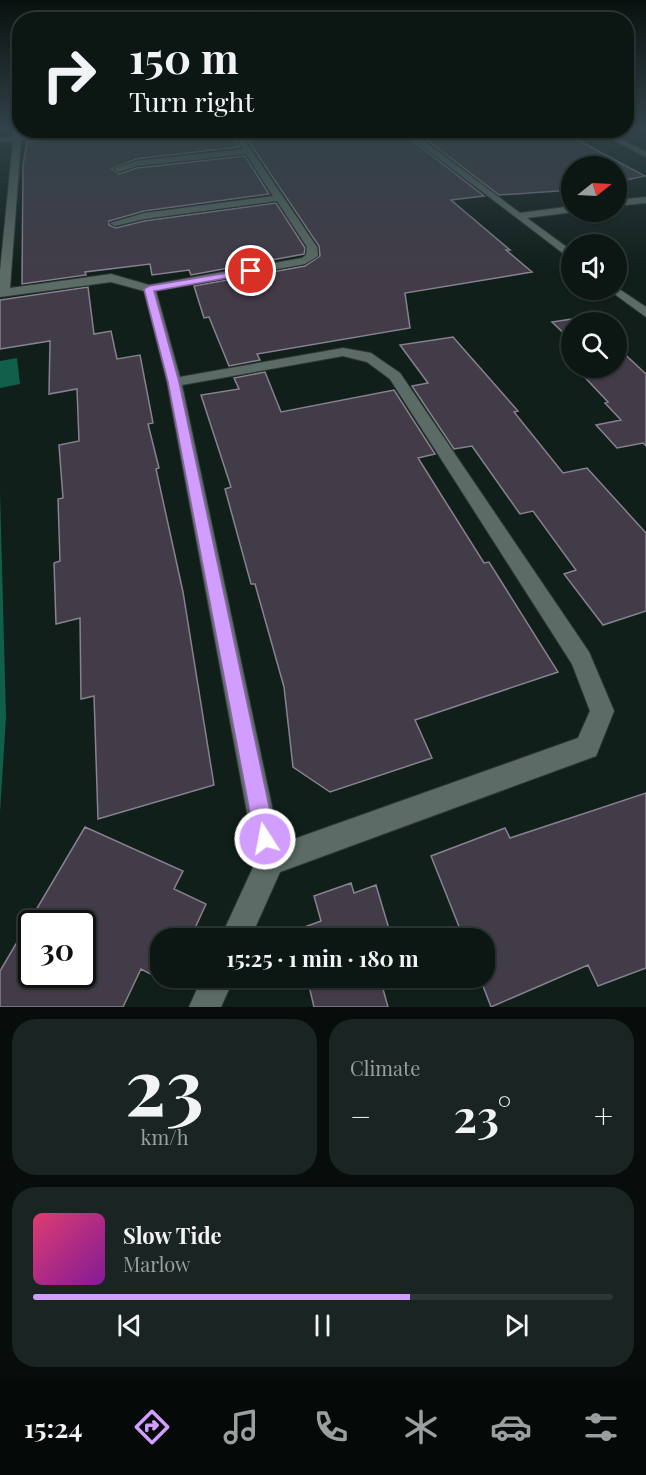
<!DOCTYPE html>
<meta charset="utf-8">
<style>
:root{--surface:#0c1714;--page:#1a2422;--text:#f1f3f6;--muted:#9a9fa0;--line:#2c3634;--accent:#d19dfe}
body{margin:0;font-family:"Playfair Display",serif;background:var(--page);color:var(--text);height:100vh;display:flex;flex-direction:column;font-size:22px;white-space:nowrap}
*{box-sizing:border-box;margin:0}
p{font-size:20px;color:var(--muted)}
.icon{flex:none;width:33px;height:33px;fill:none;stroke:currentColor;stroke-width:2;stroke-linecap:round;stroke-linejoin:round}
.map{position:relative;height:1007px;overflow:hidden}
.details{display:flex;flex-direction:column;gap:12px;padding:12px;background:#070d0b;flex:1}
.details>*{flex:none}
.hud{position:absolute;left:12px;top:12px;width:622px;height:126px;border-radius:24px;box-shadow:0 2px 4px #0004,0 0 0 2px var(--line);background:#0c1714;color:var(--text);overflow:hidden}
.needle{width:39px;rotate:72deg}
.controls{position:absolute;left:561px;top:156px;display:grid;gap:12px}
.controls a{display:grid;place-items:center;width:66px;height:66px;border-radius:50%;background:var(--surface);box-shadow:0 2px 4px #0004,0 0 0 2px var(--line);font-size:30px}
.speed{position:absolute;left:18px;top:910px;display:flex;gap:12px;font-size:30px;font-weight:700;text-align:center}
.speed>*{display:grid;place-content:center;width:78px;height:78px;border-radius:50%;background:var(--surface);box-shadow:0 2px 4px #0004,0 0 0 2px var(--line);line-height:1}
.speed .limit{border:3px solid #111;border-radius:9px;background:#fff;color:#111}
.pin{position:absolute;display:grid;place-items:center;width:51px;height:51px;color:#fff;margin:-26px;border:3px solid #fff;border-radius:50%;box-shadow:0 2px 6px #0007}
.me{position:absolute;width:66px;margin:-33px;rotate:349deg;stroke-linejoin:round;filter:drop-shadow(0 0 4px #0008)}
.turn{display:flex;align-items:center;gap:21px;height:126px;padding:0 18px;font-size:27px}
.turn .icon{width:78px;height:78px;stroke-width:2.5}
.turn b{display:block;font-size:42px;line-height:51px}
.big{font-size:45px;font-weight:700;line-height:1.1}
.details .tile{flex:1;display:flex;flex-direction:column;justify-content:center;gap:9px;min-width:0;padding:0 21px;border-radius:24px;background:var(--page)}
.details .dial{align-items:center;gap:0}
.dial b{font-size:78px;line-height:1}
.song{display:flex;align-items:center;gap:18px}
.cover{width:72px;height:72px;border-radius:9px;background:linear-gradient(135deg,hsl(340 70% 55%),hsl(290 70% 35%))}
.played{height:6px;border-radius:3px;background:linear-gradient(90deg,var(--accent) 65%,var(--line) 65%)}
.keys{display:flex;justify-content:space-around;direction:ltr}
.heat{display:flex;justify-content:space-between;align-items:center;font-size:33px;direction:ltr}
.details .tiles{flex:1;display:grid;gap:12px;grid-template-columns:1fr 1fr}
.tile:last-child{grid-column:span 2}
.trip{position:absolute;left:150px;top:928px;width:345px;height:60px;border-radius:24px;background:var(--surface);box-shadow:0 2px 4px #0004,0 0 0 2px var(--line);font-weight:700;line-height:60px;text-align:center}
.tabs{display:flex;height:96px;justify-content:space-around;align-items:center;background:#050908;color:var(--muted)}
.tabs .icon{width:42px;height:42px}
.tabs .current{color:var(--accent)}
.tabs b{font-size:27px;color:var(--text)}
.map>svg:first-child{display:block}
</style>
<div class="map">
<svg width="646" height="1007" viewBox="0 0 646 1007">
<rect width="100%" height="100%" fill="#101f1a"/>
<path fill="#115f4b" d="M17,358l3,26 -20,4v-27z
M0,491l6,226 -6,95z"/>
<path fill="#423c49" stroke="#88818f" stroke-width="1.5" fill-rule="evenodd" d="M102,130h127l10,17 -103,12 -24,10 7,5 18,-6 108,-12 24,38 -125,17 -35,10v4l7,3 28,-7 132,-18 29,45 -1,6 -113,21 -2,-5 -37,5 -2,-11 -65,8 1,3 -64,9 1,-119 4,-23z
M241,130h158l85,66 -33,4 59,50h-4l26,22 -127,21 5,35 -153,26 3,6 -31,6 -20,-49 -5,1 -10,-32 111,-20 15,-10 -1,-10z
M414,130h61l9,7 15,-2 3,2 59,-6 84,45 -29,6v-16h-44v24l-73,5z
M88,287l6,47 17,-3 6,28 23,-4 13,68 -5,1 11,44 -3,1 27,123 31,193 -116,34 -4,-123 -13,3 -1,-81 -24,6 -2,-61 6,-2 -2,-62 5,-1 -4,-53 20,-4 -2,-52 -28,5 1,-53 -50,8v-49z
M585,317l6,5h-19v19l-20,-19z
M453,337l65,74 -4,1 49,61 24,-5 59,65v78l-43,14 -39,-51 12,-4 -43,-59 -13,3 -48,-68 -18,3 -42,-63 16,-3 -28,-38z
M616,346l30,28v72l-3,-3 -26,5 -21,-23 25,-5 -16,-17 3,-1 -32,-34h40z
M265,372l16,40 113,-22 41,64 -17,4 66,105 5,-1 69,110 -143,48 17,38 -102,34 -37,-25 -9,-80 -29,-103h-4l-26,-95 6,-2 -30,-92 38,-6 -5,-11z
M646,793v175l-48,18 -10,-21 -97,42 -11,-29h4v-39h-20l-33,-83 74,-28 5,10z
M85,827l98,44 -9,18 32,15 -16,35h-30v39h13l-3,6 -29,-15 -18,38h-123v-36zM32,924h50v51h-50z
M351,883l3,10 22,-8 16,54h-94l-2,-9 25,-9 -7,-25z
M307,978h73l8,29h-74z"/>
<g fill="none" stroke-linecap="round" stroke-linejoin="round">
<defs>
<path id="minor" d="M14,128h6l1,7 49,-5h30l-79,10 -11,148 101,-14 38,11 153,-27 4,-3 1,-8 -30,-46 -133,18 -29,7 -5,-3 34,-10 129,-17 -27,-42 -109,12 -19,6 -4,-3 22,-8 107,-12 -12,-19h7l79,117 1,9 -13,8 -149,27 24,86 163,-29 28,5 29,20 189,279 25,59 -18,45 -316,116 -30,67h-30l36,-78 -89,-479 -23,-91 -33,-9 -111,15v-26l13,-130 -13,1v-4l13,-2zM343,356l24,6 23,17 182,285 18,47 -12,27 -298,106 -98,-459z
M401,130h9l110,83 52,-7v6h2l-47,6 45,33v9z
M594,130h10l42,22v5z
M646,197v6l-30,3v-6z
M616,287l30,20v10l-37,-27h7z
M202,978h32l-13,29h-32z"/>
</defs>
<use href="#minor" stroke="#303935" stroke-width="2"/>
<use href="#minor" fill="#5b6c66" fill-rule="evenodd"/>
</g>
<linearGradient id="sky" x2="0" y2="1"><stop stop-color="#09110e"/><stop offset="0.48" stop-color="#314249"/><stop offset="1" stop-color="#314249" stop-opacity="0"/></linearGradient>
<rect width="646" height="269" fill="url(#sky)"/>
<path fill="#d19dfe" stroke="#8866a5" stroke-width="1.5" d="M251,269h3v4l-100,18 25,91 97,457 -3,7 -8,3 -7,-3 -3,-7 -87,-457 -24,-93 5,-3z"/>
</svg>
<div class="controls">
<a><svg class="needle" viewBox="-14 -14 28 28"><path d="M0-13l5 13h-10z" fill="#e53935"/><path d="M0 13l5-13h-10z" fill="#9a9fa0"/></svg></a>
<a><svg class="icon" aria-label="sound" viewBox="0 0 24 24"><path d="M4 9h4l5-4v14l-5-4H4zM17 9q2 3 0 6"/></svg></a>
<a><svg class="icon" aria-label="search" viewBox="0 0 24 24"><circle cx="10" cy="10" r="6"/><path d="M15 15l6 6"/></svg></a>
</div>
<div class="speed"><div class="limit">30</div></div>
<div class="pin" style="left:251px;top:271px;background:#d93025"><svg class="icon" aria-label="arrive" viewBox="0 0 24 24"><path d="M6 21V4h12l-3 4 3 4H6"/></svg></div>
<svg class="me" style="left:265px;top:839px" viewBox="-20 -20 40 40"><circle r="17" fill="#d19dfe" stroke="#fff" stroke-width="3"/><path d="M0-11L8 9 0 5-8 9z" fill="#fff"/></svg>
<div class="trip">15:25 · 1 min · 180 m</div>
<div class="hud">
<div class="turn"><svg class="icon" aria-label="right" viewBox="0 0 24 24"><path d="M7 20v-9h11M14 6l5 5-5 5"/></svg><div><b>150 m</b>Turn right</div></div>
</div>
</div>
<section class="details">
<div class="tiles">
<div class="tile dial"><b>23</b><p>km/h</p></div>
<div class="tile"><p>Climate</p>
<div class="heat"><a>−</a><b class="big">23°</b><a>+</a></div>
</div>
<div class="tile">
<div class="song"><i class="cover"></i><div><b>Slow Tide</b><p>Marlow</p></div></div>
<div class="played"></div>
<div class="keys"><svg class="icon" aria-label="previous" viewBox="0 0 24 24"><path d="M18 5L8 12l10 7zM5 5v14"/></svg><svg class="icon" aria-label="pause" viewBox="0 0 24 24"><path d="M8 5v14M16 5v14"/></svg><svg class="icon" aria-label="next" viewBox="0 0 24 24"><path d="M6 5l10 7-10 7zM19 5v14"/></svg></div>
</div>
</div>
</section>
<nav class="tabs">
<b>15:24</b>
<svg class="icon current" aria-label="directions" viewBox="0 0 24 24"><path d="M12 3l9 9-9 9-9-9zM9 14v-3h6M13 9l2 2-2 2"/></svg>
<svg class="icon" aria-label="music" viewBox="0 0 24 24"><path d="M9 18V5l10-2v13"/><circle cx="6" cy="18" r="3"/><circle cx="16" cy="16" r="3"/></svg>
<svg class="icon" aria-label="phone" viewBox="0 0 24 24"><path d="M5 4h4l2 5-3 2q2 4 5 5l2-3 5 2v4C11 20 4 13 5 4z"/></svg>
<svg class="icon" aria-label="climate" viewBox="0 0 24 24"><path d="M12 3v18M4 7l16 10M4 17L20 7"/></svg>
<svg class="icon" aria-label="car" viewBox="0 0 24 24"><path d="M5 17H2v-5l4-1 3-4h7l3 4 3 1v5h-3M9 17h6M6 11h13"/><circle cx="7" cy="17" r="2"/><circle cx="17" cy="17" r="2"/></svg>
<svg class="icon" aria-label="filters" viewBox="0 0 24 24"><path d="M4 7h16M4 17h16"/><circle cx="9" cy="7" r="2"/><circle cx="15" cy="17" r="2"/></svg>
</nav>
